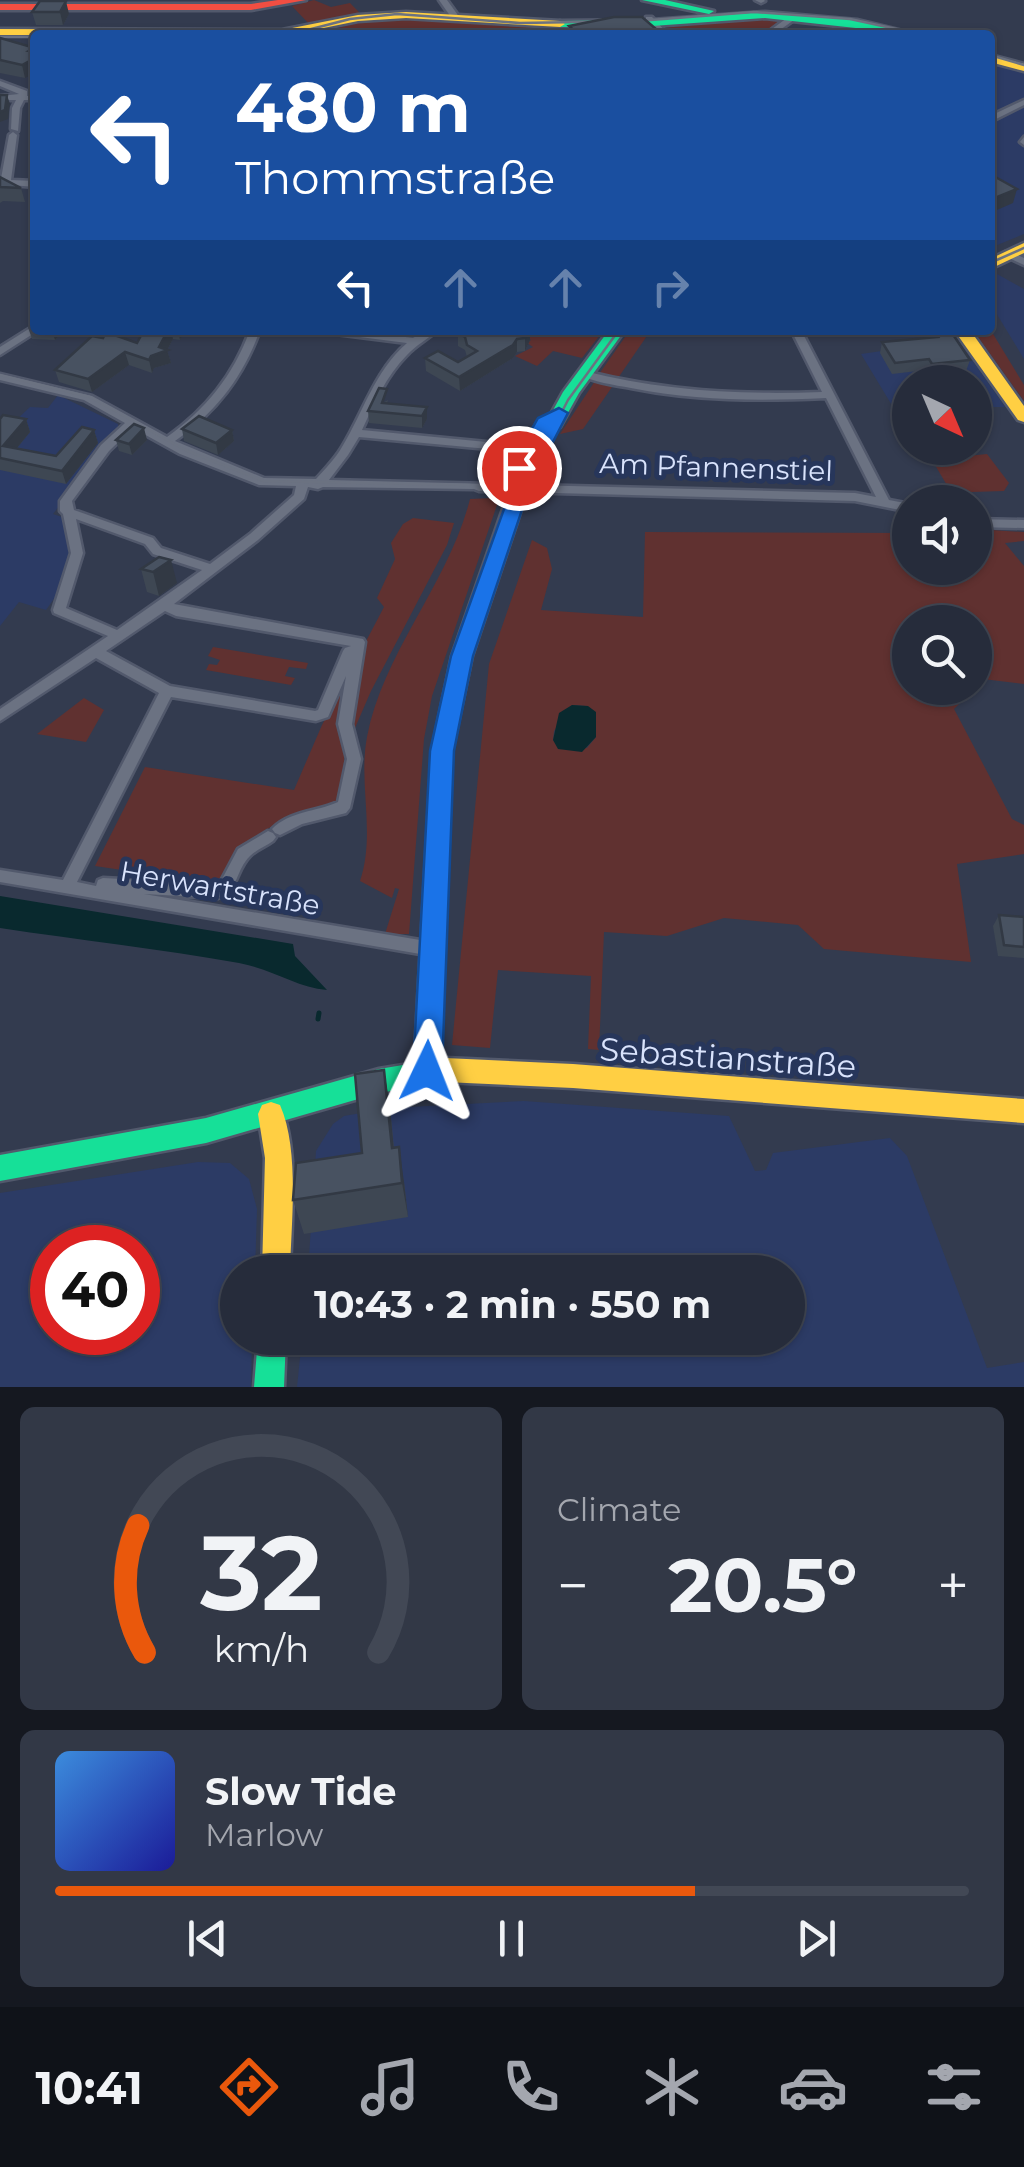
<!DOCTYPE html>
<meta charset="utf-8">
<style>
:root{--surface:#262c3b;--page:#323846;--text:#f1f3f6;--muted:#a4a7af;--line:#424855;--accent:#ea580c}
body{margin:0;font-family:Montserrat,sans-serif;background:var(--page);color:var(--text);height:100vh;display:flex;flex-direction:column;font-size:38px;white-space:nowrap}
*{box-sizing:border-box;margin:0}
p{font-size:32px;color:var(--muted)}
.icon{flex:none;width:55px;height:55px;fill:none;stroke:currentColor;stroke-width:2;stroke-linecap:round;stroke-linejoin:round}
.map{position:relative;height:1387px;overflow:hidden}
.sheet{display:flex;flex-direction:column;gap:20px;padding:20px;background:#151820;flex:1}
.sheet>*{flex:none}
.banner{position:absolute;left:30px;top:30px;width:965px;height:305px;border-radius:10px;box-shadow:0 2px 8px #0004,0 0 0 2px var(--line);background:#1a4fa0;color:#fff;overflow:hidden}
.needle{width:65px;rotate:136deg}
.fabs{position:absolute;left:892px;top:365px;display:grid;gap:20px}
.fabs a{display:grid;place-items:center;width:100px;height:100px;border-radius:50%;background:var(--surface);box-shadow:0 2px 8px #0004,0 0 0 2px var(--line);font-size:50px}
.speed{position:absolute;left:30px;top:1225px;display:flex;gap:20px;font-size:50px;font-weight:700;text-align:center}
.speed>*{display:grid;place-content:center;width:130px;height:130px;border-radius:50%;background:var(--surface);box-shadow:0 2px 8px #0004,0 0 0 2px var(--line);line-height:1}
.speed .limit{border:15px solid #d22;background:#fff;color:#111}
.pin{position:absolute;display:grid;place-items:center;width:85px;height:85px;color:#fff;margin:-42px;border:5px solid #fff;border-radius:50%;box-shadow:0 2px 10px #0007}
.me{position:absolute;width:110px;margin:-55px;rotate:2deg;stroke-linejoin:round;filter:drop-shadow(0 0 8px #0008)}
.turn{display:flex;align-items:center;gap:35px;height:210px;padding:0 40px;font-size:45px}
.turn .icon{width:130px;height:130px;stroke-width:2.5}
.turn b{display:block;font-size:70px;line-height:85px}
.lanes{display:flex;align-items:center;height:95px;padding:0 40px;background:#0003;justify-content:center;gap:50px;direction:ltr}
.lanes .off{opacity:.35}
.big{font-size:75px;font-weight:700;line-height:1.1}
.sheet .tile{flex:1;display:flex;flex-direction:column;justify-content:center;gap:15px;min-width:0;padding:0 35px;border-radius:15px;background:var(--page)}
.sheet .dial{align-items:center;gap:0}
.dial svg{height:260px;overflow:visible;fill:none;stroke:var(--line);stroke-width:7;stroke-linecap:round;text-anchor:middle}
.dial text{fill:var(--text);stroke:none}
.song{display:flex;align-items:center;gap:30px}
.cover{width:120px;height:120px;border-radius:15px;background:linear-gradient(135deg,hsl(210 70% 55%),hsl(240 70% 35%))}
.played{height:10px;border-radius:5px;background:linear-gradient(90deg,var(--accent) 70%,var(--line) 70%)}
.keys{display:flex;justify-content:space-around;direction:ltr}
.heat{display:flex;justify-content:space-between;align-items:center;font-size:55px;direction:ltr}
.sheet .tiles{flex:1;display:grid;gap:20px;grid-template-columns:1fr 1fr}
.tile:last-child{grid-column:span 2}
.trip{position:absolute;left:220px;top:1255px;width:585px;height:100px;border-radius:50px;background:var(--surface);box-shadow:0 2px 8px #0004,0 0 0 2px var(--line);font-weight:700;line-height:100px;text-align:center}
.dock{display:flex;height:160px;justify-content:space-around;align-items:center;background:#0f1218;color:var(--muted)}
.dock .icon{width:70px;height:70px}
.dock .selected{color:var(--accent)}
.dock b{font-size:45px;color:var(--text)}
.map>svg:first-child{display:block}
</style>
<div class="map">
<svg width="1024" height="1387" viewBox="0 0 1024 1387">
<rect width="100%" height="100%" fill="#333b4f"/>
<path fill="#2c3b65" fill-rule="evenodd" d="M990,61l34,9v164l-34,14z
M990,270l34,19v70l-34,-56z
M958,340l47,67h-30v-25h-65v25h-17l-32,-53z
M58,395l60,29v4l-65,86 9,3 9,31 1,18 -9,20 -17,24 -27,-8 -19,24v-204l12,2 18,-17 18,1z
M524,1101l205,15 26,55 11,-1 7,-17 117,-15 17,18 80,212 37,-6v25h-727l5,-49h486v-66h-480l8,-121 17,-27 11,-8 46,-8z
M198,1162l32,1 19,16 8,30 -2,63h-17v66h14l-1,49h-251v-194zM52,1248h86v84h-86z"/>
<path fill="#603130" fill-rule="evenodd" d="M314,0l17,7 19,-4 13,13 -54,8 -17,-18z
M417,17l59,7 79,2 -17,9h-92l-21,-6 -30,4h-74l45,-13z
M742,18l44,2 -20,15h-95l-7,-7z
M990,329l34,56v16l-51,-71z
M526,330h78l-22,28 -29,-7 -16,15 -22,-10 18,-9 -6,-4 4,-3 -12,-7z
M630,330h21l-33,48 -19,-4z
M595,381l17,6 -29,42 -23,5z
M925,448h16l7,10 39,-4 22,29 -5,8 -33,1 -23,-5z
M494,498l4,4 -66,194 -8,43 -15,195h-24l14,-45 -4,-1 -3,10 -32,-17c16,-48 -2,-97 7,-144 16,-85 82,-154 103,-238z
M413,518l41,5 -7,22 -76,146 -26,60 -5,54c-35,6 -73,17 -99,45 -8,8 -13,24 -18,35l-128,-19 50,-99 149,23 28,-65 62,-118 -7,-9 18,-39 -4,-16 12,-19z
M910,523v45h65v-39l49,3v9l-19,2 19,23v118l-41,-5 -8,8v-65h-65v66h65l-21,21 58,110 12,6v29l-67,10 14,98 -147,-13 -26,-24 -74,-7 -57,18 -63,-4 -5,118 -11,-1 3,-73 -93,-6 -8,78 -38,-3 37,-381 43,-124 15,8 5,21 -11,41 102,7 2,-85 261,1zM572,705l15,1 8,6 1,25 -9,11 -30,-3 -4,-5 1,-9z
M213,647l95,16 -2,6 -17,-2 -4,9 10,2 -4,7 -85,-15 3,-6 8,1 3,-5 -12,-4z
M84,698l20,12 -18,32 -49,-8z"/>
<path fill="#09292e" d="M572,705l16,1 8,6v25l-14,15 -24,-3 -5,-9 6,-27z
M0,896l293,48 2,12 32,34c-31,-3 -55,-21 -88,-27 -79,-14 -159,-23 -239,-35z"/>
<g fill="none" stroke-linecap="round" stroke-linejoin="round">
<path stroke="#09292e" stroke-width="5" d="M318,1019l1,-6"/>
<defs>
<path id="street" d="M439,0h8l13,18 -1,2h-6z
M755,0h9l1,1 -4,2z
M791,15l7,2 -25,18h-9z
M646,17h6l17,18h-8l-15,-14z
M0,81l27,10v5h8v4h-11l-4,8 -2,23 -7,-2 1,-21 4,-8h-16v-4l19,-2 -19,-8z
M1024,100v5l-34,17v-6z
M13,132l4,3 -6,45 24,1v6l-35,-3 9,-49z
M1024,137v8l-4,-3z
M1005,252h6l13,6v7l-19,-9z
M35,325v5h4l-39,25v-8z
M250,330h10c-17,47 -44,82 -85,111l89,37 52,1c9,-10 19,-20 26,-32 22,-36 32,-75 65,-104l-79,-10 -5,-3h29l61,8 13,-8h12c-10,9 -22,15 -31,25 -21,21 -33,49 -45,75l166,16 6,4 -2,3 -173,-16 -11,18 -19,25 526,13 21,4 -50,-99c-66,3 -131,3 -195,-10 -17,-3 -38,-6 -52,-14l5,-3c79,20 157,24 238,21l-31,-62h10l88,170 21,4v8l-55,-11 -376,-10 -5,-2 -151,-2 -5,2 -10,-2 -4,12 -46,41 -84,64 189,35 2,3 -13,82 9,35 -11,49 -4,5 -44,11 -22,11 -5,-2 -3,-4c18,-18 44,-17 66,-27l9,-43 -9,-35 8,-48 -18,41 -12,4 -145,-24 -94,185 19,4 2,-6 5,-2 113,6 5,-3 17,-32 30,-18 5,2 3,4 -3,4c-7,5 -17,9 -23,15 -15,15 -10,32 -32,42l-74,-4 288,48 6,2 2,5 -2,5 -6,2 -432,-74v-12l63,10 96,-187 -63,-35 -96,63v-12l108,-73 -54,-23 -1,-3 18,-57 -8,-39 -3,-3v-10l41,-56 24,-22 -41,-23 -84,-20v-6l92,22 75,41c39,-28 66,-61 83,-107zM133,428l47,26 79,31 37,1 -2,9 -44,39 -40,30 -49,-16 -8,-10 -79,-28 -2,-9 37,-50zM76,519l69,25 8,10 49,16 -85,60 -51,-22 17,-55zM165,611l11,5 175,30 -6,2 -2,3 -25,59 -3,1 -145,-25 -64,-35z
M975,519l49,1v8l-49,-1z"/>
<path id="fast" d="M642,0h23l49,11 -5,3z
M765,12l92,8 62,15 -154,-17 -113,8 -92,1 -5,-3 5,-3 92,-1z
M609,330h16l-46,63 -19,34h-12l-2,-4 17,-31z
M445,1058l9,4 4,8 -4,8 -9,4 -66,11 -173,50 -206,38v-26l206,-37 173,-49z
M258,1338h28l-2,49h-30z"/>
<path id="slow" d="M406,12l154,9 5,3 -5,3 -154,-9 -48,3 -69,14h-289v-6l282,1 76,-15z
M990,55l34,9v7l-34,-9z
M1024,243v10l-34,16v-10z
M954,330h16l54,76v16l-6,-2z
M445,1058l128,6 451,35v24l-451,-35 -128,-6 -9,-4 -4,-8 4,-8z
M271,1102l9,3c20,45 11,119 10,167h-28l3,-114 -7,-44 4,-9z"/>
<path id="jam" d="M278,0h28l-55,10h-251v-6h251z
M559,408l8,5 -19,17 -14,25 -5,31 -57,170 -20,95 -12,320 -4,8 -9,4 -9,-4 -4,-8 18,-320 20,-95 59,-170 6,-31 20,-32z"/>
</defs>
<use href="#street" stroke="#52596c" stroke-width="5"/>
<use href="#fast" stroke="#52596c" stroke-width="5"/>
<use href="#slow" stroke="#52596c" stroke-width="5"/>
<use href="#jam" stroke="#52596c" stroke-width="5"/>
<use href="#street" fill="#6b7282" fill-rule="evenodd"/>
<use href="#fast" fill="#16e098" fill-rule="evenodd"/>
<use href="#slow" fill="#ffcf43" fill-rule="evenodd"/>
<use href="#jam" fill="#f24e42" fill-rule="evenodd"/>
<path stroke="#6b7281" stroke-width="2.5" d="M288,35l62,-16 47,-5 123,9 118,-2 116,-9 96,7 74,16
M0,37h35
M990,55l34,10
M990,263l34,-15
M0,375l90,22 95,53 79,31 206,4
M479,489l32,-3 19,-12 38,-74 51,-70"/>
</g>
<path fill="#3e4753" d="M40,1l29,13 -6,11h-27l-4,-13z
M569,26l94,9h-94z
M0,38l35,10 -10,30 -25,-5z
M0,177l21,11 4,14 -22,-1 -3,2z
M35,321v9h29l-9,10 -23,-1 -4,-12z
M144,330h40l-4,10 -7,-1 -6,11 4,13 -17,5 -2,5 -23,-8 -37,27 -33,-10 -4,-12 82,-27z
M464,330h66v10l-5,11 -8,1 -4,6 -53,33 -34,-20 -1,-13 33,4 9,-5 -2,-7 -7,-4v-13z
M923,330h27l20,30 -4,11 -37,4 -3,-5 -34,4 -12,-21 2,-11 46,-4z
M388,400l-1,3 40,4v12l-5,9 -53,-5 -1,-12z
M0,419h26l4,13 -13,16 39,8 38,-26 4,13 -32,41 -66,-14z
M182,429l50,1 2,11 -16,14 -34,-14z
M116,440h31l-15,15 -13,-4z
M159,557l18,26 -18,13 -12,-4 -6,-23z
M999,915l25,2v41l-26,-2 -5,-30z
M390,1108l4,40 10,34 4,35 -104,17 -11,-34 69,-47z"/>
<path fill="#323944" d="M66,1l3,13 -6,11 -3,-13z
M35,48v25l-10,5 -3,-13 7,-14z
M7,95l3,9 -2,15 -8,3v-10z
M1017,189l-4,14 -23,10v-13z
M52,330h12l-9,10z
M168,330h3l2,9 -6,11 4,13 -17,5 -2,5 -3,-13 2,-4 8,-9z
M178,330h6l-4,10z
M525,330h5v10l-5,11z
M517,339v13l-4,6 -53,33 -1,-14z
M125,352l4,13 -37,27 -4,-13z
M427,407v12l-5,9v-12z
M26,419l4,13 -22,27 -5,-13z
M144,428l3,12 -15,15 -3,-11z
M94,430l4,13 -32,41 -4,-13z
M232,430l2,11 -16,14 -2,-12z
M171,560l6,23 -18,13 -6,-24z
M384,1070l6,38 7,75 -5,-35z
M399,1147l5,35 4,35 -6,-34z"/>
<path fill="#485261" stroke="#323944" stroke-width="2.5" d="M40,1h26l-6,11h-28z
M614,17h28l21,18h-84l-10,-9z
M0,38l35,10 -6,3 6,1v6l-13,7 -22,-5z
M0,95h7l-2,15 -5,2z
M990,174l27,15 -27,11z
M0,177l21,11 -21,-1z
M144,330h24l-9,17 9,3 -17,6 -2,4 -24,-8 -37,27 -33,-9 37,-34 11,2 3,-6 31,11z
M464,330h61l3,2 -3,6 -8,1 -4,6 -54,32 -34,-19 13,-7 20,11 19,-11 -10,-6 -2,-8 -7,-4z
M933,330h17l20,30 -38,4 -3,-5 -34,4 -13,-21 56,-5z
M379,388l8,1 -5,14 45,4 -5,9 -54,-5z
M3,415l23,4 -23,27 53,10 26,-29 12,3 -32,41 -62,-13v-39z
M199,416l33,14 -16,13 -34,-14z
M134,424l10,4 -15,16 -13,-4z
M159,557l12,3 -18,12 -12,-3z
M999,915l25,2v30l-20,-2z
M384,1070l8,78 7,-1 3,36 -109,17 3,-37 66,-10 -7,-79z"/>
<path fill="#1a73e8" stroke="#114b97" stroke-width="2.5" d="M559,408l9,5 -38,73 -57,170 -19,95 -12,320 -5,10 -10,4 -10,-4 -4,-10 17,-320 21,-95 66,-183 -7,-5 28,-50z"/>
<g text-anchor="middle" stroke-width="10" stroke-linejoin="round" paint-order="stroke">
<g font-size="28" fill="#d9e3fc" stroke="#27365b">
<text transform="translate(716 467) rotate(2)" y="10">Am Pfannenstiel</text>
<text transform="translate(220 888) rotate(10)" y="10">Herwartstraße</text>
</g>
<g font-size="32" fill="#d9e3fc" stroke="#27365b">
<text transform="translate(728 1058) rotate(4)" y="11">Sebastianstraße</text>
</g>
</g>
</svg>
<div class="fabs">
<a><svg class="needle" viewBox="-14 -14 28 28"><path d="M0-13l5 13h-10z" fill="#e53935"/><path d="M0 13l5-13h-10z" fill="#a4a7af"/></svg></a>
<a><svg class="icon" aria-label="sound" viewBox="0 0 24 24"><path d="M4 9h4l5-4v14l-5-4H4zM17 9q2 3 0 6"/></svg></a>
<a><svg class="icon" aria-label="search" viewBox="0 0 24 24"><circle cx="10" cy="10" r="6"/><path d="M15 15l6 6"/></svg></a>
</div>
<div class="speed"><div class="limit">40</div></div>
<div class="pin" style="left:519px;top:468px;background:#d93025"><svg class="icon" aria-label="arrive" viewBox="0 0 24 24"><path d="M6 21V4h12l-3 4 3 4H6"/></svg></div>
<svg class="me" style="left:427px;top:1071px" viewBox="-20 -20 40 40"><path d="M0-17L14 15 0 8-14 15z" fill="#1a73e8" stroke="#fff" stroke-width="4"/></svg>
<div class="trip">10:43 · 2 min · 550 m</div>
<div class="banner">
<div class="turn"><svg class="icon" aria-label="left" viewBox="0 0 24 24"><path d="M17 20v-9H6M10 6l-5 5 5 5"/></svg><div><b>480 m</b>Thommstraße</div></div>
<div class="lanes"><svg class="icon" aria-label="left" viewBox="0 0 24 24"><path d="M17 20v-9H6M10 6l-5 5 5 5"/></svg><svg class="icon off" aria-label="ahead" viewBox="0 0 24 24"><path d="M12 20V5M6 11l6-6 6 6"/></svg><svg class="icon off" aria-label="ahead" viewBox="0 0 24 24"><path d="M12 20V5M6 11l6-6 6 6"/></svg><svg class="icon off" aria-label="right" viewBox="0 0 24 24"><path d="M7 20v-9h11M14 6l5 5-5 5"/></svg></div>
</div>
</div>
<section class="sheet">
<div class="tiles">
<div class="tile dial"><svg viewBox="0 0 100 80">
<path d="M14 69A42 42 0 1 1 86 69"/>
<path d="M14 69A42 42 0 0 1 12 30" stroke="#ea580c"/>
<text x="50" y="56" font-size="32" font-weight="700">32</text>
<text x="50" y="72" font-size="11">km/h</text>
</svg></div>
<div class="tile"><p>Climate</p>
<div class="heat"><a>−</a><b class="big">20.5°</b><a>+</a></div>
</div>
<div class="tile">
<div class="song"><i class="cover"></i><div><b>Slow Tide</b><p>Marlow</p></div></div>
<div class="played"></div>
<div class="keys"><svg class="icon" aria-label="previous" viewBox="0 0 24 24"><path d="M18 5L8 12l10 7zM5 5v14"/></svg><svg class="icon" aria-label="pause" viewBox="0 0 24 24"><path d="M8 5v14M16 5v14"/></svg><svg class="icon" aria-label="next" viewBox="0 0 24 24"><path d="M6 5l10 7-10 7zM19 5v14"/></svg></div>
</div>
</div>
</section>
<nav class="dock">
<b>10:41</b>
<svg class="icon selected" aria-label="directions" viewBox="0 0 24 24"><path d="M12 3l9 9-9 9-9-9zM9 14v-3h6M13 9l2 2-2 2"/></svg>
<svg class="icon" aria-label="music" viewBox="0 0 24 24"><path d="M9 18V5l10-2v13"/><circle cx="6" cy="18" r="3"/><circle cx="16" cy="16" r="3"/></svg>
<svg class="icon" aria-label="phone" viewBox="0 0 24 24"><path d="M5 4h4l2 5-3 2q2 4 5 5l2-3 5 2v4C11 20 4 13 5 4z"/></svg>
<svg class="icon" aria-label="climate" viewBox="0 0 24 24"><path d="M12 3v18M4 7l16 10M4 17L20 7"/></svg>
<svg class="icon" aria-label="car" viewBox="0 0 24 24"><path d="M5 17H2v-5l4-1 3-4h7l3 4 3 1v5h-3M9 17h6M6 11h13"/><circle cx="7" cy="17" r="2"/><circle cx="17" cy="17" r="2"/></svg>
<svg class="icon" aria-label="filters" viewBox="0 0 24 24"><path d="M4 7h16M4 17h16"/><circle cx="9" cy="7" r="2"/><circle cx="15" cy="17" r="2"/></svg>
</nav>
